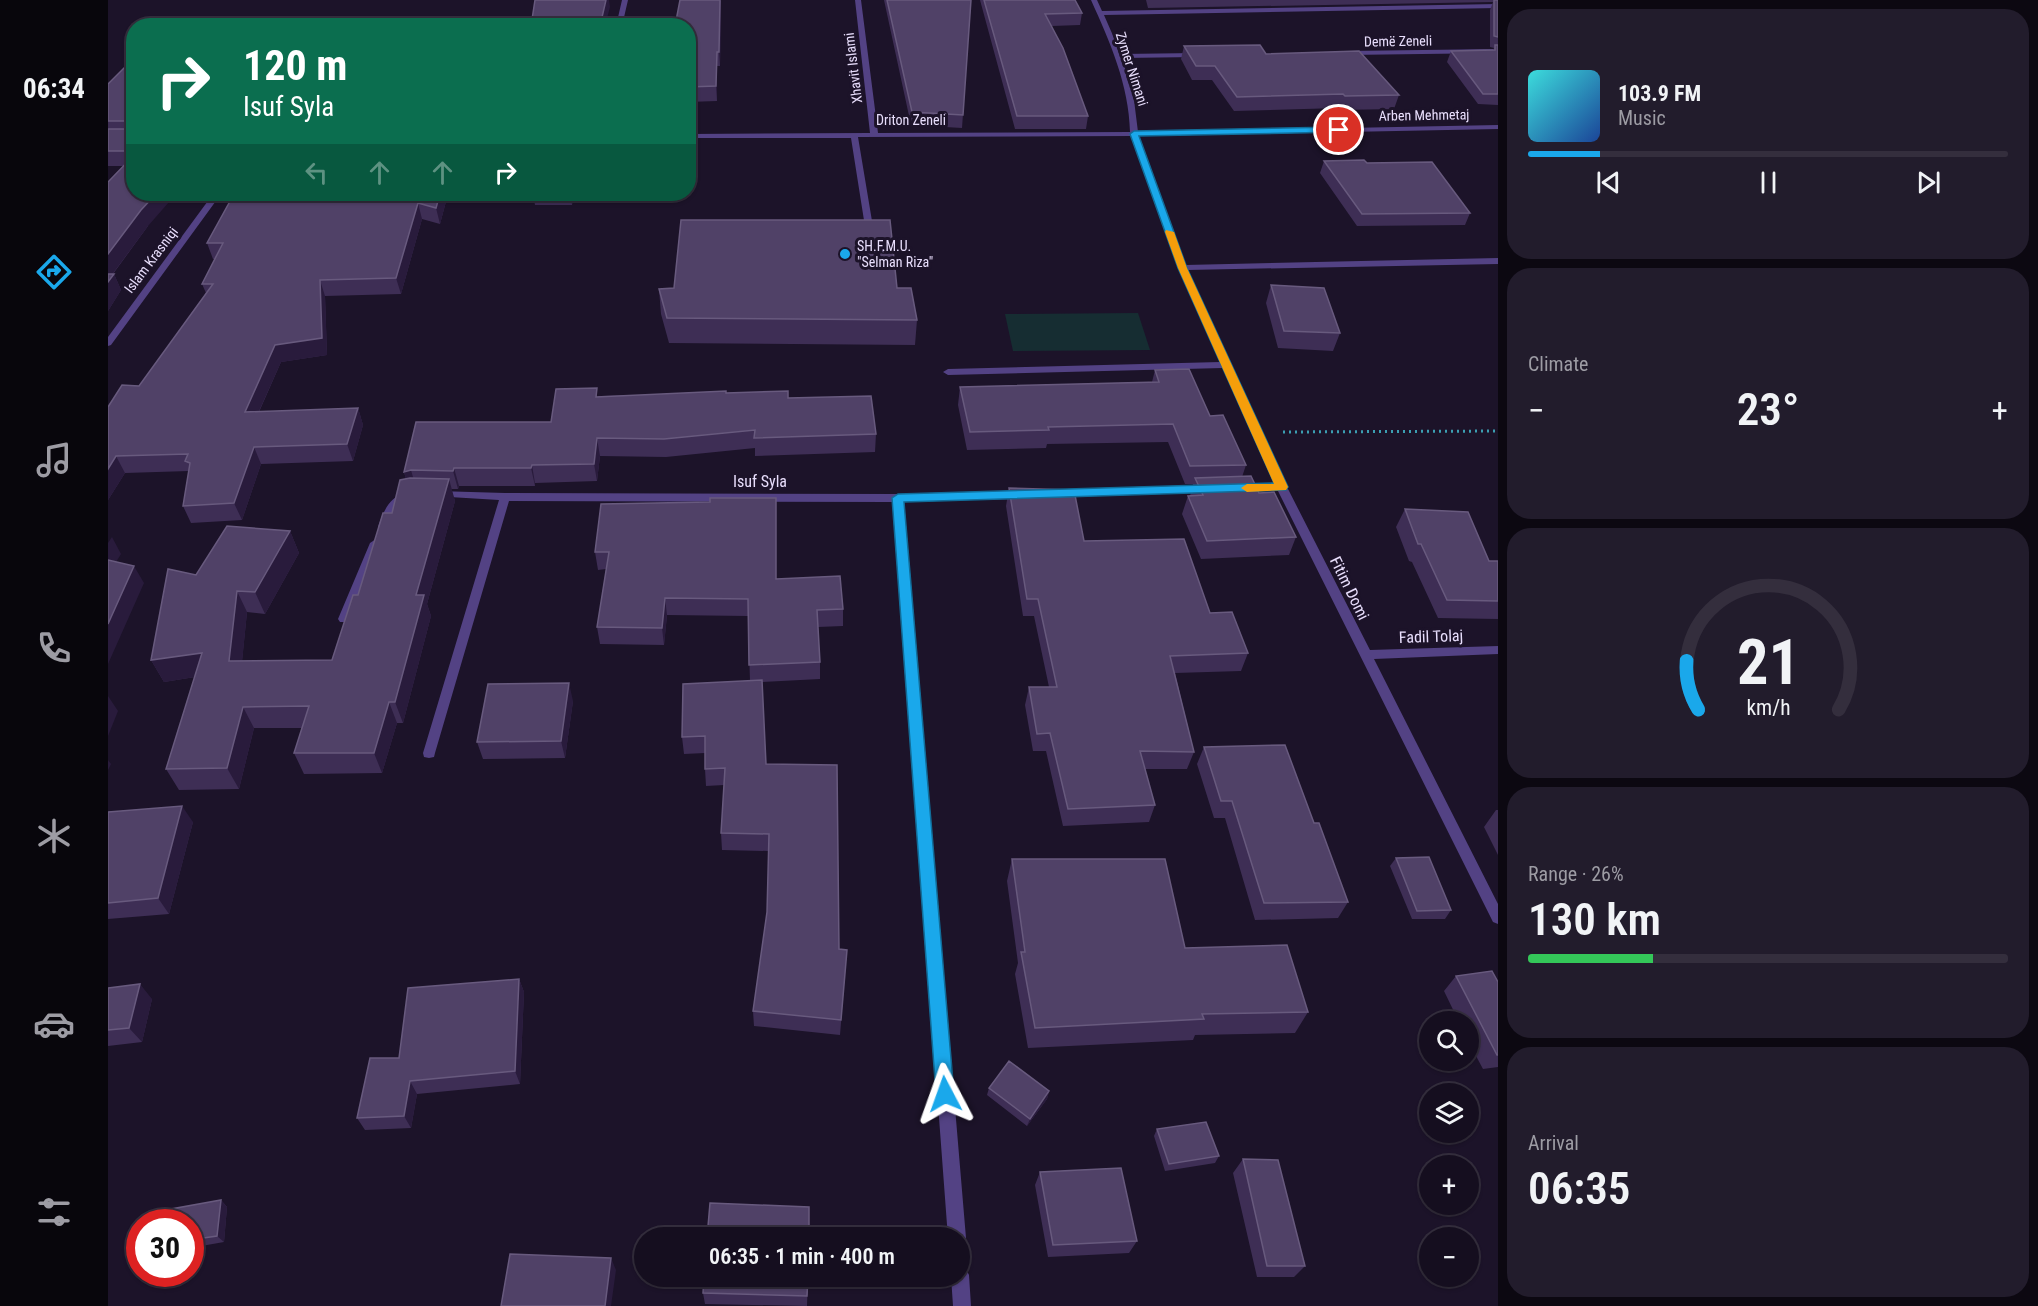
<!DOCTYPE html>
<meta charset="utf-8">
<style>
:root{--surface:#150e1f;--page:#221c2c;--text:#f1f3f6;--muted:#9d9ca4;--line:#342e3d;--accent:#1aa8eb}
body{margin:0;font-family:"Roboto Condensed",sans-serif;background:var(--page);color:var(--text);height:100vh;display:flex;flex-direction:column;font-size:22px;white-space:nowrap}
*{box-sizing:border-box;margin:0}
p{font-size:20px;color:var(--muted)}
.icon{flex:none;width:33px;height:33px;fill:none;stroke:currentColor;stroke-width:2;stroke-linecap:round;stroke-linejoin:round}
.map{position:relative;flex:1;overflow:hidden}
.details{display:flex;flex-direction:column;gap:9px;padding:9px;background:#0c0811;width:540px}
.details>*{flex:none}
.banner{position:absolute;left:18px;top:18px;width:570px;height:183px;border-radius:24px;box-shadow:0 2px 4px #0004,0 0 0 2px var(--line);background:#0b6e4f;color:#fff;overflow:hidden}
.fabs{position:absolute;left:1311px;top:1011px;display:grid;gap:12px}
.fabs a{display:grid;place-items:center;width:60px;height:60px;border-radius:50%;background:var(--surface);box-shadow:0 2px 4px #0004,0 0 0 2px var(--line);font-size:30px}
.speed{position:absolute;left:18px;top:1209px;display:flex;gap:12px;font-size:30px;font-weight:700;text-align:center}
.speed>*{display:grid;place-content:center;width:78px;height:78px;border-radius:50%;background:var(--surface);box-shadow:0 2px 4px #0004,0 0 0 2px var(--line);line-height:1}
.speed .limit{border:9px solid #d22;background:#fff;color:#111}
.pin{position:absolute;display:grid;place-items:center;width:51px;height:51px;color:#fff;margin:-26px;border:3px solid #fff;border-radius:50%;box-shadow:0 2px 6px #0007}
.me{position:absolute;width:66px;margin:-33px;rotate:356deg;stroke-linejoin:round;filter:drop-shadow(0 0 4px #0008)}
.turn{display:flex;align-items:center;gap:21px;height:126px;padding:0 18px;font-size:27px}
.turn .icon{width:78px;height:78px;stroke-width:2.5}
.turn b{display:block;font-size:42px;line-height:51px}
.lanes{display:flex;align-items:center;height:57px;padding:0 18px;background:#0003;justify-content:center;gap:30px;direction:ltr}
.lanes .off{opacity:.35}
.big{font-size:45px;font-weight:600;line-height:1.1}
.details .widget{flex:1;display:flex;flex-direction:column;justify-content:center;gap:9px;min-width:0;padding:0 21px;border-radius:24px;background:var(--page)}
.details .dial{align-items:center;gap:0}
.dial svg{height:156px;overflow:visible;fill:none;stroke:var(--line);stroke-width:7;stroke-linecap:round;text-anchor:middle}
.dial text{fill:var(--text);stroke:none}
.song{display:flex;align-items:center;gap:18px}
.cover{width:72px;height:72px;border-radius:9px;background:linear-gradient(135deg,hsl(180 70% 55%),hsl(220 70% 35%))}
.played{height:6px;border-radius:3px;background:linear-gradient(90deg,var(--accent) 15%,var(--line) 15%)}
.keys{display:flex;justify-content:space-around;direction:ltr}
.heat{display:flex;justify-content:space-between;align-items:center;font-size:33px;direction:ltr}
.charge{height:9px;border-radius:4px;background:linear-gradient(90deg,#34c759 26%,var(--line) 0)}
.trip{position:absolute;left:526px;top:1227px;width:336px;height:60px;border-radius:30px;background:var(--surface);box-shadow:0 2px 4px #0004,0 0 0 2px var(--line);font-weight:600;line-height:60px;text-align:center}
main{display:flex;flex:1;min-height:0}
.menu{display:flex;flex-direction:column;width:108px;justify-content:space-around;align-items:center;background:#08060c;color:var(--muted)}
.menu .icon{width:42px;height:42px}
.menu .selected{color:var(--accent)}
.menu b{font-size:27px;color:var(--text)}
.map>svg:first-child{display:block}
</style>
<main>
<nav class="menu">
<b>06:34</b>
<svg class="icon selected" aria-label="directions" viewBox="0 0 24 24"><path d="M12 3l9 9-9 9-9-9zM9 14v-3h6M13 9l2 2-2 2"/></svg>
<svg class="icon" aria-label="music" viewBox="0 0 24 24"><path d="M9 18V5l10-2v13"/><circle cx="6" cy="18" r="3"/><circle cx="16" cy="16" r="3"/></svg>
<svg class="icon" aria-label="phone" viewBox="0 0 24 24"><path d="M5 4h4l2 5-3 2q2 4 5 5l2-3 5 2v4C11 20 4 13 5 4z"/></svg>
<svg class="icon" aria-label="climate" viewBox="0 0 24 24"><path d="M12 3v18M4 7l16 10M4 17L20 7"/></svg>
<svg class="icon" aria-label="car" viewBox="0 0 24 24"><path d="M5 17H2v-5l4-1 3-4h7l3 4 3 1v5h-3M9 17h6M6 11h13"/><circle cx="7" cy="17" r="2"/><circle cx="17" cy="17" r="2"/></svg>
<svg class="icon" aria-label="filters" viewBox="0 0 24 24"><path d="M4 7h16M4 17h16"/><circle cx="9" cy="7" r="2"/><circle cx="15" cy="17" r="2"/></svg>
</nav>
<div class="map">
<svg width="1390" height="1306" viewBox="0 0 1390 1306">
<rect width="100%" height="100%" fill="#1c1329"/>
<path fill="#162d32" d="M1030,313l12,37 -137,1 -8,-37z"/>
<g fill="none" stroke-linecap="round" stroke-linejoin="round">
<path stroke="#3c9fb2" stroke-width="3" stroke-dasharray="2 4" stroke-linecap="butt" d="M1175,432l215,-1"/>
<path fill="#534284" fill-rule="evenodd" d="M514,0h6l-6,26h-6z
M747,0h6l17,133 252,-1c-1,-47 -20,-90 -39,-132h6l5,11 396,-7v4l-394,7 17,39 76,-1 3,2 -3,2 -75,1 12,42 4,32 360,-7v4l-359,7 46,129 313,-7v6l-311,6 100,217 83,163 128,-4v8l-124,5 124,245v20l-5,-2 -215,-431h-37l-5,-3 5,-3 34,-1 -52,-116 -275,7 -5,-3 5,-3 272,-7 -42,-94 -47,-132 -273,1 16,96 -4,3 -4,-3 -15,-95h-163v-4l182,-1z
M1390,49v4l-151,2 -3,-2 3,-2z
M105,194h8l-110,151 -3,1v-9z
M1098,486l5,3 -1,2 -149,6 -5,-3 5,-3z
M329,491l68,2 393,1 129,-1 1,2 -1,2 -4,2 -119,2 62,737 -3,6 -3,1v-7h-12l-55,-736 -384,-1 -74,252 -1,4 -5,1 -5,-1 -1,-4 76,-253 -66,-4 -1,-2 1,-2z
M297,492l4,2 1,2 -13,11 -10,23h-8l-1,-3c5,-15 11,-29 27,-35z
M268,539l6,4 -32,76 -2,3h-8l-2,-3 32,-76z
M852,1266l6,3 3,6 2,31h-18l-2,-30h9z"/>
</g>
<path fill="#3e2e55" d="M613,0l-1,66h-3v35l-29,1v-76z
M776,0h87l-9,128 -51,-3z
M872,0h95l7,13 -2,12 -28,1 36,90 -2,13h-71z
M1038,0h352v105l-20,-1 -31,-42 4,-11 42,-1 1,-2 -4,-1v-37l3,-8 -345,6z
M1076,46l82,8 133,41 -5,14 -54,1 -1,-2 -105,3 -22,-31h-20l-11,-21z
M26,58v136l14,32 -35,48h1l7,16 -13,21 15,-145h-15v-82z
M1216,161l43,2 103,50 -5,12 -108,1 -37,-53z
M126,194h214l-8,30 -18,-5 -21,75 -76,2 2,59 -46,7 -22,50 99,-4 5,17 -10,36 -92,3 -19,56 -51,3 -8,-17 6,-35 -64,2 -17,27v-93l31,-21 67,-93 -4,-9 13,-25h-2l-6,-16z
M425,194h41l-2,11h-37z
M1163,285l69,48 -7,18 -55,-3 -12,-45z
M789,288l20,32 -2,25 -246,-2 -8,-29 -2,-25z
M1047,370l55,46 36,49 -4,12 17,16 37,44 -7,18 -88,4 -19,-45 6,-18h2l3,-12h-8l-17,-42 -121,2 -1,4 -79,2 -9,-45 2,-18 192,-5z
M618,393l62,5 88,36 -1,18 -120,4v-8l-89,9 -66,-1 -3,25 -62,2v3h-76l-1,3h-7l4,12 -28,103 4,12 -28,107h-6l-15,50 -78,1 -10,-21 8,-25h-48l-15,61 -60,1 -13,-21 29,-92 -31,5 -13,-22 45,-85 94,-44 9,22 -34,61 -18,-2 -5,49 90,-1 74,-181 -2,-7 147,-50 48,-26z
M901,488l75,53 126,72 38,40 -7,18 -66,2 19,79 -7,17h-42l10,36 -6,17 -86,4 -17,-75h-13l-8,-46 4,-18h20l-15,-71h-11l-17,-110z
M493,504l175,75 67,30v17l-25,1 2,35v17l-58,3 4,82 73,185 8,1 -7,85 -86,-9 -1,-15 14,-99 2,-61 -47,-1 -1,-17 3,-48 -18,1 -1,-17v-16l-21,1 -2,-17 68,-56 -2,-65 -81,-1 -3,30 -64,-1 -3,-17 9,-58 -8,1 -3,-18z
M1297,509l84,52h9v58l-60,-1 -26,-56 -3,-1 -13,-34z
M465,701l-8,57 -82,1 -6,-17z
M1096,747l110,76 34,79 -10,16 -83,2 -30,-102h-11l-17,-54z
M1388,810h2v45l-14,-28z
M0,812l85,10 -24,92 -61,5z
M1288,858l55,52 -6,9h-33l-22,-53z
M904,859l173,89 123,64 -13,21 -100,2 -2,5 -165,8 -13,-74 3,-11 -11,-82z
M1348,976l42,6v85l-15,2 -15,-28v-19h-9l-15,-31z
M411,979l5,13 -4,92 -103,10 -6,34 -46,2 -8,-12 42,-60z
M0,988l44,11 -10,43 -34,4z
M881,1088l60,3 -2,8 -20,27 -40,-31z
M1049,1129l62,27 -4,7 -50,8 -11,-35z
M1135,1159l62,107 -11,11h-37l-24,-104z
M932,1172l97,69 -8,12 -81,4 -13,-72z
M113,1200l6,7 -3,35 -34,6v-26z
M700,1276l-1,30 -102,-2 -2,-11z"/>
<path fill="#291b3c" d="M498,0h3l1,7 -5,19h-5z
M613,0v8l-1,58 -1,-14z
M609,52v49l-1,-15z
M48,194h20l-28,32 -40,54v-26l33,-44z
M332,194h8l-8,30 -4,-16z
M463,194h3l-2,11z
M310,203l4,16 -21,75 -5,-16z
M6,274l7,16 -13,21v-29z
M212,280l5,16 2,59 -46,7 -30,67 -6,-17 30,-67z
M250,408l5,17 -10,36 -6,-17z
M489,438l3,18 -3,25 -3,-17z
M146,447l7,17 -19,56 -8,-17z
M8,456l9,17 -17,27v-31z
M424,465l3,18v3l-4,-18z
M346,468l5,18 -1,3 -5,-18z
M303,470l5,18 -7,2 -5,-18z
M341,479l6,22 -28,103 4,12 -28,107 -8,-21 21,-107z
M182,531l9,22 -34,61 -10,-22z
M4,537l9,17 -13,21v-32z
M26,566l10,17 -36,81v-40z
M129,591l10,21 -7,70 -11,-21z
M557,598l2,17 -3,30 -2,-17z
M94,653l11,21 -49,8 -13,-22z
M461,683l4,18 -8,57 -4,-17z
M0,696l10,15 -10,25z
M281,702l8,21 -15,50 -8,-20z
M135,707l11,21 -15,61 -12,-21z
M0,760l3,4 -3,6z
M74,806l11,16 -24,92 -11,-16z
M411,979l5,13 -4,92 -5,-13z
M32,984l12,15 -10,43 -13,-14z
M302,1081l7,13 -6,34 -7,-12z
M941,1091l-2,8 -20,27 3,-7z
M113,1200l6,7 -3,35 -7,-6z
M503,1258l5,12 -5,36h-6z"/>
<path fill="#504167" stroke="#685a7e" stroke-width="1.5" d="M427,0h71l-6,26h-69z
M572,0h40l-1,52h-2l-1,34 -28,1v-61h-13z
M779,0h84l-8,115 -51,-3z
M876,0h91l7,13 -37,1 18,34 25,68h-71z
M1386,0h4v37l-4,-1z
M1152,45l6,9 93,-3 40,44 -54,1 -2,-2 -106,3 -22,-31h-19l-12,-20z
M1387,45h3v49h-15l-32,-43 44,-1z
M26,58v93h-26v-22h20l1,-8h-21v-37z
M26,155v39h22l-15,16 -33,44v-72z
M1256,160l3,3 65,-1 38,51 -108,1 -38,-53z
M126,194h206l-4,14 -18,-5 -22,75 -76,2 2,58 -47,7 -30,67 113,-4 -11,36 -93,3 -20,56 -51,3 7,-43 -5,-2 3,-7 -72,2 -8,13v-62l14,-22 17,1 74,-102h-11l21,-41h-16z
M573,220h209l7,68h14l6,32 -250,-2 -8,-29 15,-1z
M0,274h6l-6,8z
M1163,285l53,3 16,45 -56,-2z
M1081,369l21,47 13,-1 23,50 -56,1 -17,-42 -125,3 1,3 -79,2 -10,-45 199,-5 -4,-12z
M489,388l-1,9 130,-6v2l62,-2v7l83,-2 5,38 -122,4 1,-8 -91,9 -67,-1 -3,26 -62,1 -1,3h-77l-1,3 -42,-1 -7,2 12,-50h135l5,-33z
M1143,476l8,17 15,-1 22,45 -89,4 -19,-45 15,-1 -8,-17z
M302,478l39,1 -33,116h8l-29,107h-6l-15,51h-80l15,-47 -66,1 -16,61 -61,1 36,-116 -51,7 17,-91 28,6 31,-49 63,5 -35,61 -18,-1 -8,70 103,-1 21,-65h5l25,-82h9l8,-33z
M901,488l65,2 10,51 100,-2 26,74 22,-1 16,41 -78,3 24,96 -54,-1 15,54 -87,4 -18,-76 -13,1 -8,-47h28l-19,-88h-11z
M602,498h66v81l64,-3 3,33 -26,1 3,52 -71,3 -1,-66 -83,-1 -3,30 -65,-1 12,-75h-14l6,-48 109,-2z
M1297,509l63,3 21,49h9v40l-51,-1 -26,-56h-3z
M0,560l26,6 -26,58z
M654,680l4,84 71,1 2,184 8,1 -6,70 -88,-9 14,-99 2,-78 -48,-1 4,-65 -20,1v-33l-23,1 1,-53z
M461,683l-8,58 -84,1 11,-58z
M1177,745l29,78h5l29,79 -84,1 -32,-102h-11l-17,-54z
M74,806l-24,92 -50,5v-91z
M1321,857l22,53 -34,1 -21,-53z
M904,859h153l20,89 102,-3 21,67 -106,2 2,5 -169,9 -14,-76h4z
M1384,971l6,11v73h-1l-41,-79z
M411,979l-4,92 -105,10 -6,35 -47,2 13,-60h29l9,-70z
M32,984l-11,44 -21,2v-42z
M901,1061l40,30 -19,28 -41,-31z
M1098,1122l13,34 -50,8 -12,-35z
M1135,1159l35,1 27,106h-38z
M1013,1168l16,73 -84,4 -13,-73z
M113,1200l-4,36 -27,4v-18h-42l1,-9z
M602,1203l99,4v31h-102z
M402,1254l101,4 -6,48h-104z
M596,1276h104l-1,20 -104,-3z"/>
<path fill="#1aa8eb" stroke="#116d99" stroke-width="1.5" d="M1231,127l4,3 -1,2 -203,4 48,132 101,219 -2,3 -382,12 50,592 -2,7 -7,2 -6,-2 -3,-7 -44,-596 6,-4 376,-11 -96,-215 -48,-134 4,-3z"/>
<path fill="#f59e0b" d="M1058,230l8,2 13,36 101,219 -2,3 -39,2 -6,-4 6,-4h27l-96,-216 -13,-36z"/>
<circle fill="#1aa8eb" stroke="#1c1329" stroke-width="2" cx="737" cy="254" r="6"/>
<g text-anchor="middle" stroke-width="6" stroke-linejoin="round" paint-order="stroke">
<g font-size="14" fill="#e8defc" stroke="#1c1329">
<text transform="translate(1290 41) rotate(-1)" y="5">Demë Zeneli</text>
<text transform="translate(745 68) rotate(-97)" y="5">Xhavit Islami</text>
<text transform="translate(1024 69) rotate(72)" y="5">Zymer Nimani</text>
<text transform="translate(1316 115) rotate(-1)" y="5">Arben Mehmetaj</text>
<text x="803" y="125">Driton Zeneli</text>
<text transform="translate(43 260) rotate(-53)" y="5">Islam Krasniqi</text>
</g>
<g font-size="14" fill="#e8defc" stroke="#1c1329" text-anchor="start">
<text x="749" y="251">SH.F.M.U.<tspan x="749" dy="16">"Selman Riza"</tspan></text>
</g>
<g font-size="16" fill="#e8defc" stroke="#1c1329">
<text x="652" y="487">Isuf Syla</text>
<text transform="translate(1242 588) rotate(64)" y="6">Fitim Domi</text>
<text transform="translate(1323 636) rotate(-2)" y="6">Fadil Tolaj</text>
</g>
</g>
</svg>
<div class="fabs">
<a><svg class="icon" aria-label="search" viewBox="0 0 24 24"><circle cx="10" cy="10" r="6"/><path d="M15 15l6 6"/></svg></a>
<a><svg class="icon" aria-label="layers" viewBox="0 0 24 24"><path d="M12 4l9 5-9 5-9-5zM3 14l9 5 9-5"/></svg></a>
<a>+</a>
<a>−</a>
</div>
<div class="speed"><div class="limit">30</div></div>
<div class="pin" style="left:1231px;top:130px;background:#d93025"><svg class="icon" aria-label="arrive" viewBox="0 0 24 24"><path d="M6 21V4h12l-3 4 3 4H6"/></svg></div>
<svg class="me" style="left:837px;top:1094px" viewBox="-20 -20 40 40"><path d="M0-17L14 15 0 8-14 15z" fill="#1aa8eb" stroke="#fff" stroke-width="4"/></svg>
<div class="trip">06:35 · 1 min · 400 m</div>
<div class="banner">
<div class="turn"><svg class="icon" aria-label="right" viewBox="0 0 24 24"><path d="M7 20v-9h11M14 6l5 5-5 5"/></svg><div><b>120 m</b>Isuf Syla</div></div>
<div class="lanes"><svg class="icon off" aria-label="left" viewBox="0 0 24 24"><path d="M17 20v-9H6M10 6l-5 5 5 5"/></svg><svg class="icon off" aria-label="ahead" viewBox="0 0 24 24"><path d="M12 20V5M6 11l6-6 6 6"/></svg><svg class="icon off" aria-label="ahead" viewBox="0 0 24 24"><path d="M12 20V5M6 11l6-6 6 6"/></svg><svg class="icon" aria-label="right" viewBox="0 0 24 24"><path d="M7 20v-9h11M14 6l5 5-5 5"/></svg></div>
</div>
</div>
<section class="details">
<div class="widget">
<div class="song"><i class="cover"></i><div><b>103.9 FM</b><p>Music</p></div></div>
<div class="played"></div>
<div class="keys"><svg class="icon" aria-label="previous" viewBox="0 0 24 24"><path d="M18 5L8 12l10 7zM5 5v14"/></svg><svg class="icon" aria-label="pause" viewBox="0 0 24 24"><path d="M8 5v14M16 5v14"/></svg><svg class="icon" aria-label="next" viewBox="0 0 24 24"><path d="M6 5l10 7-10 7zM19 5v14"/></svg></div>
</div>
<div class="widget"><p>Climate</p>
<div class="heat"><a>−</a><b class="big">23°</b><a>+</a></div>
</div>
<div class="widget dial"><svg viewBox="0 0 100 80">
<path d="M14 69A42 42 0 1 1 86 69"/>
<path d="M14 69A42 42 0 0 1 8 44" stroke="#1aa8eb"/>
<text x="50" y="56" font-size="32" font-weight="700">21</text>
<text x="50" y="72" font-size="11">km/h</text>
</svg></div>
<div class="widget"><p>Range · 26%</p><b class="big">130 km</b><div class="charge"></div></div>
<div class="widget"><p>Arrival</p><b class="big">06:35</b></div>
</section>
</main>
